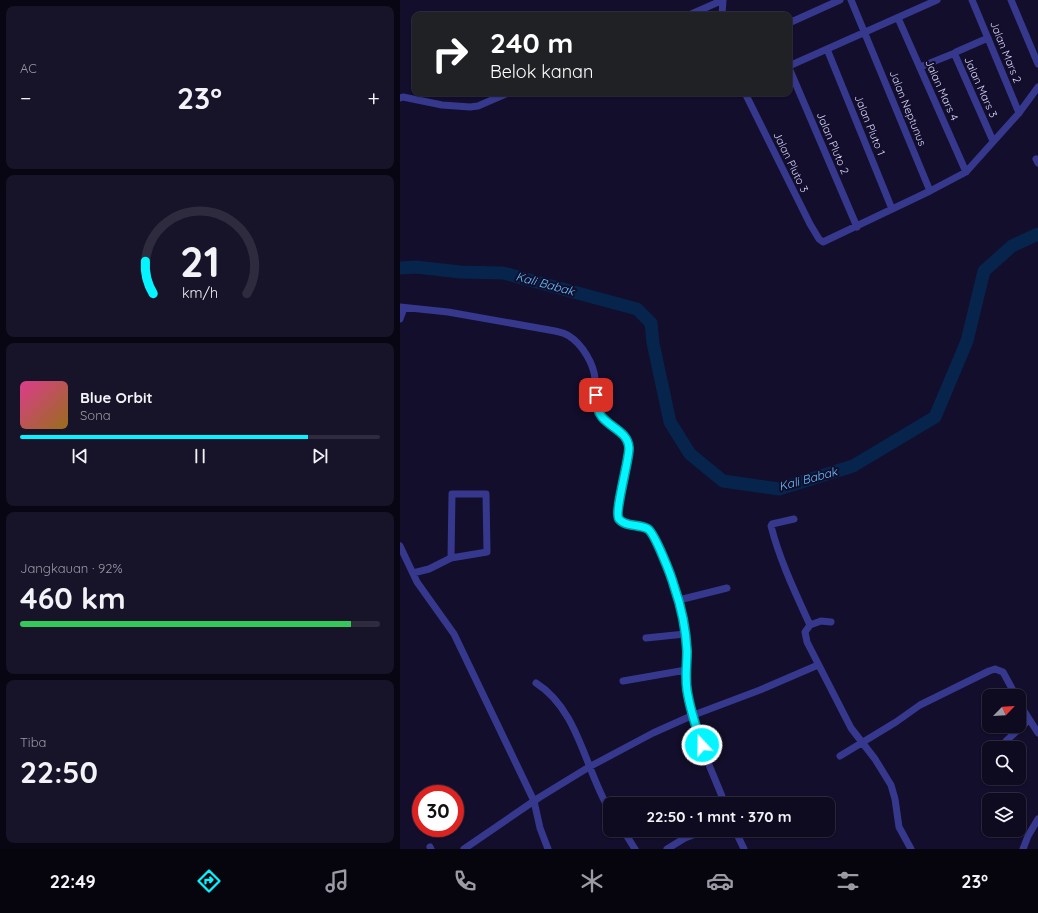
<!DOCTYPE html>
<html lang="id">
<meta charset="utf-8">
<style>
:root{--surface:#0e0a20;--page:#171329;--text:#f1f3f6;--muted:#9b9aa5;--line:#2e2b3e;--accent:#04f5ff}
body{margin:0;font-family:Quicksand,sans-serif;background:var(--page);color:var(--text);height:100vh;display:flex;flex-direction:column;font-size:15px;white-space:nowrap}
*{box-sizing:border-box;margin:0}
p{font-size:13px;color:var(--muted)}
.icon{flex:none;width:22px;height:22px;fill:none;stroke:currentColor;stroke-width:2;stroke-linecap:round;stroke-linejoin:round}
.map{position:relative;flex:1;overflow:hidden}
.details{display:flex;flex-direction:column;gap:6px;padding:6px;background:#080612;width:400px}
.details>*{flex:none}
.top-card{position:absolute;left:12px;top:12px;width:380px;height:84px;border-radius:8px;box-shadow:0 1px 3px #0004,0 0 0 1px var(--line);background:#202124;color:#fff;overflow:hidden}
.needle{width:26px;rotate:65deg}
.fabs{position:absolute;left:582px;top:689px;display:grid;gap:8px}
.fabs a{display:grid;place-items:center;width:44px;height:44px;border-radius:8px;background:var(--surface);box-shadow:0 1px 3px #0004,0 0 0 1px var(--line);font-size:20px}
.speed{position:absolute;left:12px;top:785px;display:flex;gap:8px;font-size:20px;font-weight:700;text-align:center}
.speed>*{display:grid;place-content:center;width:52px;height:52px;border-radius:50%;background:var(--surface);box-shadow:0 1px 3px #0004,0 0 0 1px var(--line);line-height:1}
.speed .limit{border:6px solid #d22;background:#fff;color:#111}
.pin{position:absolute;display:grid;place-items:center;width:34px;height:34px;color:#fff;margin:-17px;border-radius:8px;box-shadow:0 2px 6px #0006}
.me{position:absolute;width:44px;margin:-22px;rotate:339deg;stroke-linejoin:round;filter:drop-shadow(0 0 3px #0008)}
.turn{display:flex;align-items:center;gap:14px;height:84px;padding:0 12px;font-size:18px}
.turn .icon{width:52px;height:52px;stroke-width:2.5}
.turn b{display:block;font-size:28px;line-height:34px}
.big{font-size:30px;font-weight:700;line-height:1.1}
.details .tile{flex:1;display:flex;flex-direction:column;justify-content:center;gap:6px;min-width:0;padding:0 14px;border-radius:8px;background:var(--page)}
.details .dial{align-items:center;gap:0}
.dial svg{height:104px;overflow:visible;fill:none;stroke:var(--line);stroke-width:7;stroke-linecap:round;text-anchor:middle}
.dial text{fill:var(--text);stroke:none}
.song{display:flex;align-items:center;gap:12px}
.cover{width:48px;height:48px;border-radius:6px;background:linear-gradient(135deg,hsl(330 70% 55%),hsl(40 70% 35%))}
.played{height:4px;border-radius:2px;background:linear-gradient(90deg,var(--accent) 80%,var(--line) 80%)}
.keys{display:flex;justify-content:space-around;direction:ltr}
.heat{display:flex;justify-content:space-between;align-items:center;font-size:22px;direction:ltr}
.charge{height:6px;border-radius:3px;background:linear-gradient(90deg,#34c759 92%,var(--line) 0)}
.trip{position:absolute;left:203px;top:797px;width:232px;height:40px;border-radius:8px;background:var(--surface);box-shadow:0 1px 3px #0004,0 0 0 1px var(--line);font-weight:700;line-height:40px;text-align:center}
.tab-bar{display:flex;height:64px;justify-content:space-around;align-items:center;background:#06040d;color:var(--muted)}
.tab-bar .icon{width:28px;height:28px}
.tab-bar .selected{color:var(--accent)}
.tab-bar b{font-size:18px;color:var(--text)}
main{display:flex;flex:1;min-height:0}
.map>svg:first-child{display:block}
</style>
<main>
<section class="details">
<div class="tile"><p>AC</p>
<div class="heat"><a>−</a><b class="big">23°</b><a>+</a></div>
</div>
<div class="tile dial"><svg viewBox="0 0 100 80">
<path d="M14 69A42 42 0 1 1 86 69"/>
<path d="M14 69A42 42 0 0 1 8 44" stroke="#04f5ff"/>
<text x="50" y="56" font-size="32" font-weight="700">21</text>
<text x="50" y="72" font-size="11">km/h</text>
</svg></div>
<div class="tile">
<div class="song"><i class="cover"></i><div><b>Blue Orbit</b><p>Sona</p></div></div>
<div class="played"></div>
<div class="keys"><svg class="icon" aria-label="previous" viewBox="0 0 24 24"><path d="M18 5L8 12l10 7zM5 5v14"/></svg><svg class="icon" aria-label="pause" viewBox="0 0 24 24"><path d="M8 5v14M16 5v14"/></svg><svg class="icon" aria-label="next" viewBox="0 0 24 24"><path d="M6 5l10 7-10 7zM19 5v14"/></svg></div>
</div>
<div class="tile"><p>Jangkauan · 92%</p><b class="big">460 km</b><div class="charge"></div></div>
<div class="tile"><p>Tiba</p><b class="big">22:50</b></div>
</section>
<div class="map">
<svg width="638" height="849" viewBox="0 0 638 849">
<rect width="100%" height="100%" fill="#120e2b"/>
<g fill="none" stroke-linecap="round" stroke-linejoin="round">
<path stroke="#06244c" stroke-width="13" d="M0,268l16,-1 44,5 43,1 134,36 14,14 2,20 17,79 20,32 33,27 56,8 74,-23 82,-49 32,-76 17,-70 28,-25 26,-12"/>
<path stroke="#36388d" stroke-width="7" d="M451,0l79,191
M572,0l47,113
M611,0l27,64
M289,15l34,-15
M322,15l1,-15
M498,18l68,154
M389,23l51,-23
M588,38l-32,14 -1,3 38,86
M427,49l65,160
M389,66l148,-66
M520,67l35,-14
M389,68l68,159
M345,93l65,131 9,15 4,3 107,-51 36,-19 53,-59 19,-26
M0,98l3,-1 39,8 28,2 8,-1 30,-13
M636,159l2,4
M0,307l48,5 107,19c5,1 10,2 14,5 13,8 25,28 26,43 1,11 -1,23 4,33 6,14 29,18 29,36 1,14 -3,30 -6,44 -2,8 -6,17 -4,24 3,12 21,7 29,12 8,6 22,44 26,54 8,20 13,47 14,68 0,14 -2,26 0,40 4,38 24,78 38,114
M0,319l4,-11
M394,519l-22,5 -1,2c9,35 24,66 39,99l-5,7 2,10 44,86 24,31 16,26 4,14 4,28 12,22
M0,546l17,36 37,52 80,167 -70,48
M13,573l16,-4 22,-11 36,-6 -1,-58h-34l-1,64
M279,600l48,-12
M410,625l11,-4 10,1
M246,638l39,-4
M223,681l63,-11
M136,683c43,27 49,87 74,128
M619,703l19,30
M606,741l23,-21
M440,756l56,-34 24,-17 69,-34 6,-2 8,3 13,24
M223,830l12,19
M335,830l9,19
M30,847l1,2
M148,849l-8,-21 -6,-27 6,-4 49,-30 64,-34 38,-17 69,-26 58,-25
M267,849l18,-11 21,-8
M623,849l5,-13 10,-17"/>
</g>
<g fill="none" stroke-linecap="round" stroke-linejoin="round">
<defs>
<path id="route" d="M196,395c0,8 1,16 6,22 9,11 26,15 27,31 0,14 -15,64 -10,71 6,8 21,5 29,10 7,5 23,46 26,57 7,20 12,44 13,65 0,13 -2,26 0,39 3,20 9,37 15,55"/>
</defs>
<use href="#route" stroke="#039fa6" stroke-width="10"/>
<use href="#route" stroke="#04f5ff" stroke-width="7"/>
</g>
<g text-anchor="middle" stroke-width="4" stroke-linejoin="round" paint-order="stroke">
<g font-size="11" fill="#dad8ff" stroke="#120e2b">
<text transform="translate(606 52) rotate(68)" y="4">Jalan Mars 2</text>
<text transform="translate(581 87) rotate(66)" y="4">Jalan Mars 3</text>
<text transform="translate(542 90) rotate(66)" y="4">Jalan Mars 4</text>
<text transform="translate(508 108) rotate(68)" y="4">Jalan Neptunus</text>
<text transform="translate(470 125) rotate(68)" y="4">Jalan Pluto 1</text>
<text transform="translate(433 143) rotate(67)" y="4">Jalan Pluto 2</text>
<text transform="translate(391 162) rotate(64)" y="4">Jalan Pluto 3</text>
</g>
<g font-size="12" font-style="italic" fill="#66c1ff" stroke="#120e2b">
<text transform="translate(145 284) rotate(15)" y="4">Kali Babak</text>
<text transform="translate(408 479) rotate(-15)" y="4">Kali Babak</text>
</g>
</g>
</svg>
<div class="fabs">
<a><svg class="needle" viewBox="-14 -14 28 28"><path d="M0-13l5 13h-10z" fill="#e53935"/><path d="M0 13l5-13h-10z" fill="#9b9aa5"/></svg></a>
<a><svg class="icon" aria-label="search" viewBox="0 0 24 24"><circle cx="10" cy="10" r="6"/><path d="M15 15l6 6"/></svg></a>
<a><svg class="icon" aria-label="layers" viewBox="0 0 24 24"><path d="M12 4l9 5-9 5-9-5zM3 14l9 5 9-5"/></svg></a>
</div>
<div class="speed"><div class="limit">30</div></div>
<div class="pin" style="left:196px;top:395px;background:#d93025"><svg class="icon" aria-label="arrive" viewBox="0 0 24 24"><path d="M6 21V4h12l-3 4 3 4H6"/></svg></div>
<svg class="me" style="left:302px;top:745px" viewBox="-20 -20 40 40"><circle r="17" fill="#04f5ff" stroke="#fff" stroke-width="3"/><path d="M0-11L8 9 0 5-8 9z" fill="#fff"/></svg>
<div class="trip">22:50 · 1 mnt · 370 m</div>
<div class="top-card">
<div class="turn"><svg class="icon" aria-label="right" viewBox="0 0 24 24"><path d="M7 20v-9h11M14 6l5 5-5 5"/></svg><div><b>240 m</b>Belok kanan</div></div>
</div>
</div>
</main>
<nav class="tab-bar">
<b>22:49</b>
<svg class="icon selected" aria-label="directions" viewBox="0 0 24 24"><path d="M12 3l9 9-9 9-9-9zM9 14v-3h6M13 9l2 2-2 2"/></svg>
<svg class="icon" aria-label="music" viewBox="0 0 24 24"><path d="M9 18V5l10-2v13"/><circle cx="6" cy="18" r="3"/><circle cx="16" cy="16" r="3"/></svg>
<svg class="icon" aria-label="phone" viewBox="0 0 24 24"><path d="M5 4h4l2 5-3 2q2 4 5 5l2-3 5 2v4C11 20 4 13 5 4z"/></svg>
<svg class="icon" aria-label="climate" viewBox="0 0 24 24"><path d="M12 3v18M4 7l16 10M4 17L20 7"/></svg>
<svg class="icon" aria-label="car" viewBox="0 0 24 24"><path d="M5 17H2v-5l4-1 3-4h7l3 4 3 1v5h-3M9 17h6M6 11h13"/><circle cx="7" cy="17" r="2"/><circle cx="17" cy="17" r="2"/></svg>
<svg class="icon" aria-label="filters" viewBox="0 0 24 24"><path d="M4 7h16M4 17h16"/><circle cx="9" cy="7" r="2"/><circle cx="15" cy="17" r="2"/></svg>
<b>23°</b>
</nav>
